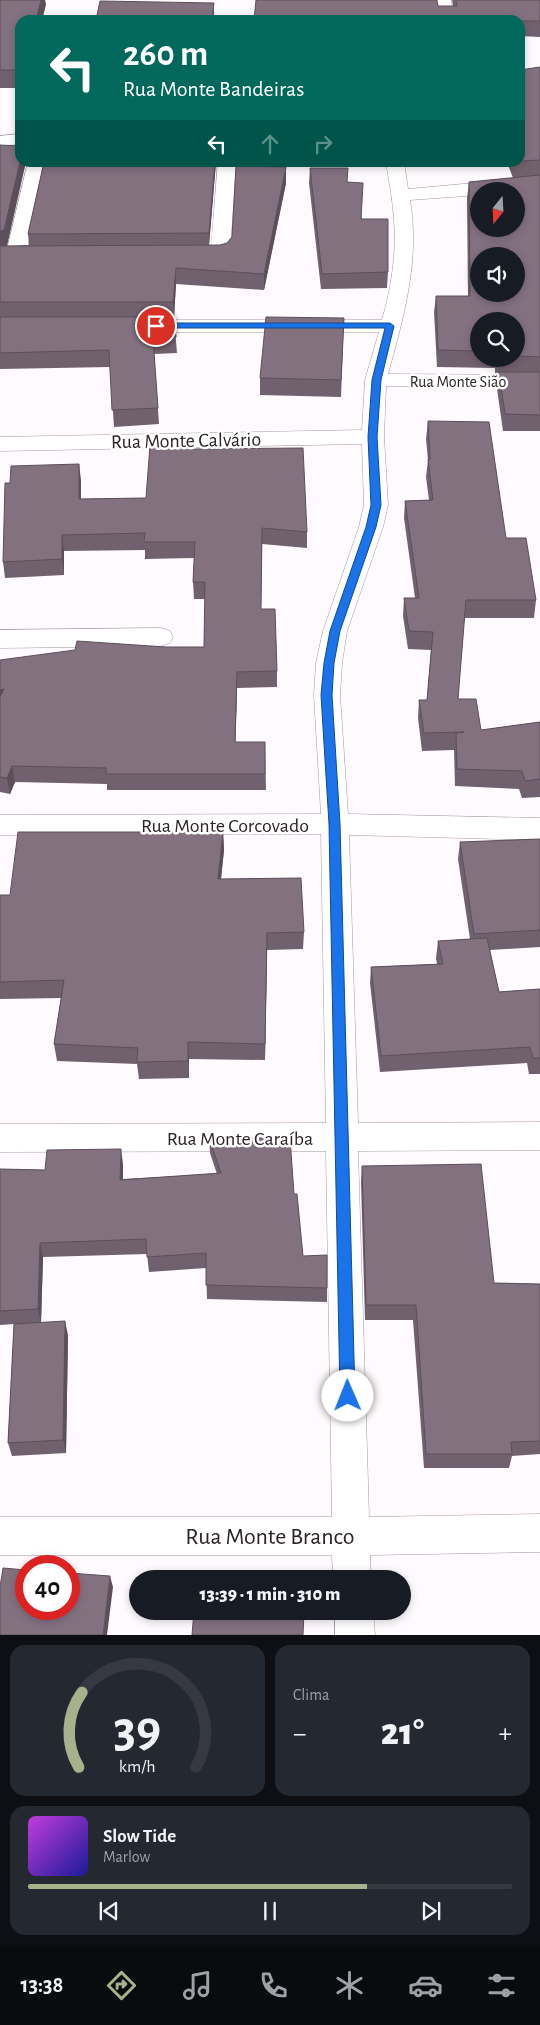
<!DOCTYPE html>
<html lang="pt">
<meta charset="utf-8">
<style>
:root{--surface:#171b24;--page:#242831;--text:#f1f3f6;--muted:#9ea1a6;--line:#363941;--accent:#a7b18b}
body{margin:0;font-family:"Alegreya Sans",sans-serif;background:var(--page);color:var(--text);height:100vh;display:flex;flex-direction:column;font-size:19px;white-space:nowrap}
*{box-sizing:border-box;margin:0}
p{font-size:16px;color:var(--muted)}
.icon{flex:none;width:28px;height:28px;fill:none;stroke:currentColor;stroke-width:2;stroke-linecap:round;stroke-linejoin:round}
.map{position:relative;height:1635px;overflow:hidden}
.sheet{display:flex;flex-direction:column;gap:10px;padding:10px;background:#0d0f14;flex:1}
.sheet>*{flex:none}
.guide{position:absolute;left:15px;top:15px;width:510px;height:152px;border-radius:15px;box-shadow:0 2px 8px #0003;background:#00695c;color:#fff;overflow:hidden}
.needle{width:32px;rotate:198deg}
.fabs{position:absolute;left:470px;top:182px;display:grid;gap:10px}
.fabs a{display:grid;place-items:center;width:55px;height:55px;border-radius:50%;background:var(--surface);box-shadow:0 2px 8px #0003;font-size:25px}
.speed{position:absolute;left:15px;top:1555px;display:flex;gap:10px;font-size:25px;font-weight:700;text-align:center}
.speed>*{display:grid;place-content:center;width:65px;height:65px;border-radius:50%;background:var(--surface);box-shadow:0 2px 8px #0003;line-height:1}
.speed .limit{border:8px solid #d22;background:#fff;color:#111}
.pin{position:absolute;display:grid;place-items:center;width:42px;height:42px;color:#fff;margin:-21px;border:2px solid #fff;border-radius:50%;box-shadow:0 1px 5px #0007}
.me{position:absolute;width:55px;margin:-28px;rotate:359deg;stroke-linejoin:round;filter:drop-shadow(0 0 4px #0008)}
.turn{display:flex;align-items:center;gap:18px;height:105px;padding:0 25px;font-size:22px}
.turn .icon{width:65px;height:65px;stroke-width:2.5}
.turn b{display:block;font-size:35px;line-height:42px}
.lanes{display:flex;align-items:center;height:48px;padding:0 25px;background:#0003;justify-content:center;gap:25px;direction:ltr}
.lanes .off{opacity:.35}
.big{font-size:38px;font-weight:800;line-height:1.1}
.sheet .tile{flex:1;display:flex;flex-direction:column;justify-content:center;gap:8px;min-width:0;padding:0 18px;border-radius:15px;background:var(--page)}
.sheet .dial{align-items:center;gap:0}
.dial svg{height:130px;overflow:visible;fill:none;stroke:var(--line);stroke-width:7;stroke-linecap:round;text-anchor:middle}
.dial text{fill:var(--text);stroke:none}
.song{display:flex;align-items:center;gap:15px}
.cover{width:60px;height:60px;border-radius:8px;background:linear-gradient(135deg,hsl(290 70% 55%),hsl(240 70% 35%))}
.played{height:5px;border-radius:2px;background:linear-gradient(90deg,var(--accent) 70%,var(--line) 70%)}
.keys{display:flex;justify-content:space-around;direction:ltr}
.heat{display:flex;justify-content:space-between;align-items:center;font-size:28px;direction:ltr}
.sheet .tiles{flex:1;display:grid;gap:10px;grid-template-columns:1fr 1fr}
.tile:last-child{grid-column:span 2}
.trip{position:absolute;left:129px;top:1570px;width:282px;height:50px;border-radius:25px;background:var(--surface);box-shadow:0 2px 8px #0003;font-weight:800;line-height:50px;text-align:center}
.dock{display:flex;height:80px;justify-content:space-around;align-items:center;background:#090b0e;color:var(--muted)}
.dock .icon{width:35px;height:35px}
.dock .active{color:var(--accent)}
.dock b{font-size:22px;color:var(--text)}
.map>svg:first-child{display:block}
</style>
<div class="map">
<svg width="540" height="1635" viewBox="0 0 540 1635">
<rect width="100%" height="100%" fill="#fefafd"/>
<g fill="none" stroke-linecap="round" stroke-linejoin="round">
<defs>
<path id="minor" d="M435,0h16l3,20h-16z
M20,134v10l-20,2v-10z
M28,162h18l-20,92 -3,4h-14l-3,-4z
M218,162h18l-6,91 -3,4h-43l-3,-4 3,-4 27,-2z
M386,162h18l4,27 132,-12v12l-61,2v4l-69,5c10,60 -6,116 -22,174l152,1v12l-154,-1 -2,51 4,68 -5,22 -36,104 -5,32 -2,32 8,119 192,4v22l-191,-5 9,288 182,-1v28l-182,1 11,366 171,-3v38l-170,3 1,24h-38l-1,-24h-332v-38h332l-6,-366 -326,1v-28l326,-1 -5,-289 -321,1v-20l321,-1 -7,-119 2,-32 7,-32 36,-104 5,-22 -2,-61 -362,7v-14l362,-7 3,-50 14,-48h-243l-7,-2 -3,-4 3,-4 7,-2h246c9,-31 15,-68 12,-100 -1,-19 -5,-38 -8,-58z
M161,628l9,3 3,6 -3,6 -9,3 -161,2v-18z
M335,1611h38l2,24h-40z"/>
</defs>
<use href="#minor" stroke="#a794a3" stroke-width="1"/>
<use href="#minor" fill="#fff" fill-rule="evenodd"/>
</g>
<path fill="#71616e" fill-rule="evenodd" d="M0,0l46,4 -4,16h-22v68h-20z
M452,0h88v37l-20,-1v-16l-82,-14h15z
M540,67v364h-37l-6,-42 2,-16h-4v-5l-58,-1 -3,-55 2,-16h32l-1,-98 2,-16 44,-4 -6,-16h13v-92zM479,321h37v38h-37z
M0,145l7,101 22,-1 -1,-11 16,-72h172l-7,83h11l7,-2 59,-76v16l-22,107 -88,-6 -2,33 3,36 -23,1 5,70 -45,3 -4,-60 -110,2z
M310,168l37,14 15,37 26,53 -1,16 -66,1 -12,-106z
M344,318l-3,79 -81,-2v-17z
M428,421l78,117 30,62 -2,18h-70l-6,81 23,31 59,-8v75l-18,1 -3,-9 -64,-3 -1,-36 -32,1 -4,-33 1,-18h8l4,-50 -23,-1 -5,-33 1,-18h11l-11,-80 1,-17 24,-1 -3,-23 2,-17 -2,-21z
M191,449l116,83v16l-45,-4 -1,65 16,62v16l-40,1 -2,54h30l1,48h-159v-6l-92,-2 -5,12 -10,-2v-132l166,-13h38l1,-48h-11l-1,-17 1,-24 -49,1v-9l-81,1v24l-59,3 -2,-16 78,-82v19l65,-1z
M223,832l1,18 -3,29 83,53 -1,17 -36,1 -2,110 -76,-1v19l-50,1 -2,-15 -80,-3 -3,-17 7,-46 -61,1v-104h10z
M540,839v108l-50,3 9,42 41,-3v85h-11l-2,-11 -147,9 -10,-89 1,-16 66,-3 -1,-6 2,-17 32,-2 -12,-80 2,-17z
M209,1138l85,56 9,62 24,32v14l-120,-3 -1,-31 -57,4 -2,-18 -104,3 -2,65 27,13 -2,118 -54,3 -4,-13 6,-119 -14,1v-156l45,1 78,-6v15l94,-5 -7,-21z
M362,1166l132,117 46,1v170l-28,2 -3,12h-85l-11,-148h-48l-4,-138z"/>
<path fill="#5c4f5a" d="M41,0h4l1,4 -4,16h-6z
M214,3v17h-2z
M20,162h6l-19,84 -7,2v-17z
M215,162h1l-7,83v-12z
M286,167v16l-22,107v-16z
M176,268v16l-2,34 -1,-16z
M79,464l2,16v36l-2,-17z
M62,535l2,16v24l-2,-16z
M237,672v16l-2,70v-16z
M4,689l-4,18v-17z
M12,766l3,16 -5,12 -3,-16z
M223,832l1,18 -5,47 -1,-18z
M267,933v17l-2,110v-16z
M188,1042l1,17v19l-1,-17z
M121,1149l2,15 -1,31 -2,-15z
M40,1243l3,14 -2,66 -3,-14z
M65,1321l3,14 -2,118 -3,-13z
M110,1576l3,11 -6,48h-4z"/>
<path fill="#837180" stroke="#5c4f5a" fill-rule="evenodd" d="M0,0h41l-5,20h-16v50h-20z
M256,0h181l1,6h19l-1,-6h84v21h-20v-1h-266z
M100,1l114,2 -2,17h-116z
M540,67v93l-20,1v-91z
M0,145l20,1v16l-16,68 -4,1z
M44,162h171l-6,71 -181,1z
M236,166l50,1 -22,107 -88,-6 -3,34h-173v-56l220,-1 7,-2 5,-6z
M310,168h38l-1,14 16,1 -2,36h27v53l-66,2z
M540,175v182l-24,-1v-35h-37v30l-41,-1 -2,-54h34l-1,-114zM479,191h37v38h-37zM479,256h37v38h-37z
M0,317h174l2,20 -23,1 5,70 -46,2 -3,-60 -109,3z
M266,317l78,1 -3,62 -81,-2z
M499,372h41v43l-35,-1z
M428,421l61,1 17,116h20l10,62h-70l-8,99h18l5,31 59,-8v57l-15,2 -3,-10 -65,-2 -1,-36 8,-1 -40,1 -5,-33h8l6,-68 -24,-1 -5,-33h15l-14,-97 28,-1 -5,-41h2z
M150,445h41v4l112,-1 4,84 -45,-4 -1,81h14l2,62 -40,1 -2,70h30v32h-159v-6l-94,-2 -5,12 -7,-1v-80l4,-8 -4,1v-30l75,-10 2,-9 89,6h38l1,-65h-12l2,-40h-51l1,-9 -83,2v24l-59,3 2,-79h5l1,-17 68,-2v35l67,-1z
M18,832h205l-5,47 83,-1 3,54 -37,1 -2,111 -77,-2v19l-51,1 1,-14 -84,-4 10,-64 -64,2v-87h10z
M540,839v91l-66,4 -14,-92z
M487,938l12,54 41,-3v69h-7l-3,-11 -149,9 -10,-89 72,-3 -5,-23z
M209,1138h81l4,56h3l6,62 24,-1v33l-121,-3v-32l-59,4 -1,-18 -106,4 -2,66 -38,2v-142l45,1 2,-20 74,-1 -1,31 101,-7z
M481,1164l13,119 46,1v157l-29,1 1,12h-86l-10,-149h-50l-4,-139z
M65,1321l-2,119 -55,3 6,-119z
M3,1568l23,2v39h43v-36l41,3 -7,59h-103v-48z
M194,1611h110l-1,24h-111z"/>
<path fill="#1a73e8" stroke="#114b97" d="M156,323h234l4,3 -13,54 -4,57 4,68 -5,22 -36,104 -6,32 -2,32 8,129 15,572 -2,5 -5,2 -6,-2 -2,-5 -11,-572 -8,-129 3,-32 6,-32 36,-104 5,-22 -3,-68 4,-57 13,-52h-232l-1,-2z"/>
<g text-anchor="middle" stroke-width="5" stroke-linejoin="round" paint-order="stroke">
<g font-size="16" fill="#2b242a" stroke="#fff">
<text x="458" y="387">Rua Monte Sião</text>
</g>
<g font-size="20" fill="#2b242a" stroke="#fff">
<text transform="translate(186 440) rotate(-1)" y="7">Rua Monte Calvário</text>
<text x="225" y="832">Rua Monte Corcovado</text>
<text x="240" y="1145">Rua Monte Caraíba</text>
</g>
<g font-size="24" fill="#2b242a" stroke="#fff">
<text x="270" y="1544">Rua Monte Branco</text>
</g>
</g>
</svg>
<div class="fabs">
<a><svg class="needle" viewBox="-14 -14 28 28"><path d="M0-13l5 13h-10z" fill="#e53935"/><path d="M0 13l5-13h-10z" fill="#9ea1a6"/></svg></a>
<a><svg class="icon" aria-label="sound" viewBox="0 0 24 24"><path d="M4 9h4l5-4v14l-5-4H4zM17 9q2 3 0 6"/></svg></a>
<a><svg class="icon" aria-label="search" viewBox="0 0 24 24"><circle cx="10" cy="10" r="6"/><path d="M15 15l6 6"/></svg></a>
</div>
<div class="speed"><div class="limit">40</div></div>
<div class="pin" style="left:156px;top:326px;background:#d93025"><svg class="icon" aria-label="arrive" viewBox="0 0 24 24"><path d="M6 21V4h12l-3 4 3 4H6"/></svg></div>
<svg class="me" style="left:348px;top:1396px" viewBox="-20 -20 40 40"><circle r="19" fill="#fff"/><path d="M0-13L10 11 0 6-10 11z" fill="#1a73e8"/></svg>
<div class="trip">13:39 · 1 min · 310 m</div>
<div class="guide">
<div class="turn"><svg class="icon" aria-label="left" viewBox="0 0 24 24"><path d="M17 20v-9H6M10 6l-5 5 5 5"/></svg><div><b>260 m</b>Rua Monte Bandeiras</div></div>
<div class="lanes"><svg class="icon" aria-label="left" viewBox="0 0 24 24"><path d="M17 20v-9H6M10 6l-5 5 5 5"/></svg><svg class="icon off" aria-label="ahead" viewBox="0 0 24 24"><path d="M12 20V5M6 11l6-6 6 6"/></svg><svg class="icon off" aria-label="right" viewBox="0 0 24 24"><path d="M7 20v-9h11M14 6l5 5-5 5"/></svg></div>
</div>
</div>
<section class="sheet">
<div class="tiles">
<div class="tile dial"><svg viewBox="0 0 100 80">
<path d="M14 69A42 42 0 1 1 86 69"/>
<path d="M14 69A42 42 0 0 1 16 23" stroke="#a7b18b"/>
<text x="50" y="56" font-size="32" font-weight="700">39</text>
<text x="50" y="72" font-size="11">km/h</text>
</svg></div>
<div class="tile"><p>Clima</p>
<div class="heat"><a>−</a><b class="big">21°</b><a>+</a></div>
</div>
<div class="tile">
<div class="song"><i class="cover"></i><div><b>Slow Tide</b><p>Marlow</p></div></div>
<div class="played"></div>
<div class="keys"><svg class="icon" aria-label="previous" viewBox="0 0 24 24"><path d="M18 5L8 12l10 7zM5 5v14"/></svg><svg class="icon" aria-label="pause" viewBox="0 0 24 24"><path d="M8 5v14M16 5v14"/></svg><svg class="icon" aria-label="next" viewBox="0 0 24 24"><path d="M6 5l10 7-10 7zM19 5v14"/></svg></div>
</div>
</div>
</section>
<nav class="dock">
<b>13:38</b>
<svg class="icon active" aria-label="directions" viewBox="0 0 24 24"><path d="M12 3l9 9-9 9-9-9zM9 14v-3h6M13 9l2 2-2 2"/></svg>
<svg class="icon" aria-label="music" viewBox="0 0 24 24"><path d="M9 18V5l10-2v13"/><circle cx="6" cy="18" r="3"/><circle cx="16" cy="16" r="3"/></svg>
<svg class="icon" aria-label="phone" viewBox="0 0 24 24"><path d="M5 4h4l2 5-3 2q2 4 5 5l2-3 5 2v4C11 20 4 13 5 4z"/></svg>
<svg class="icon" aria-label="climate" viewBox="0 0 24 24"><path d="M12 3v18M4 7l16 10M4 17L20 7"/></svg>
<svg class="icon" aria-label="car" viewBox="0 0 24 24"><path d="M5 17H2v-5l4-1 3-4h7l3 4 3 1v5h-3M9 17h6M6 11h13"/><circle cx="7" cy="17" r="2"/><circle cx="17" cy="17" r="2"/></svg>
<svg class="icon" aria-label="filters" viewBox="0 0 24 24"><path d="M4 7h16M4 17h16"/><circle cx="9" cy="7" r="2"/><circle cx="15" cy="17" r="2"/></svg>
</nav>
